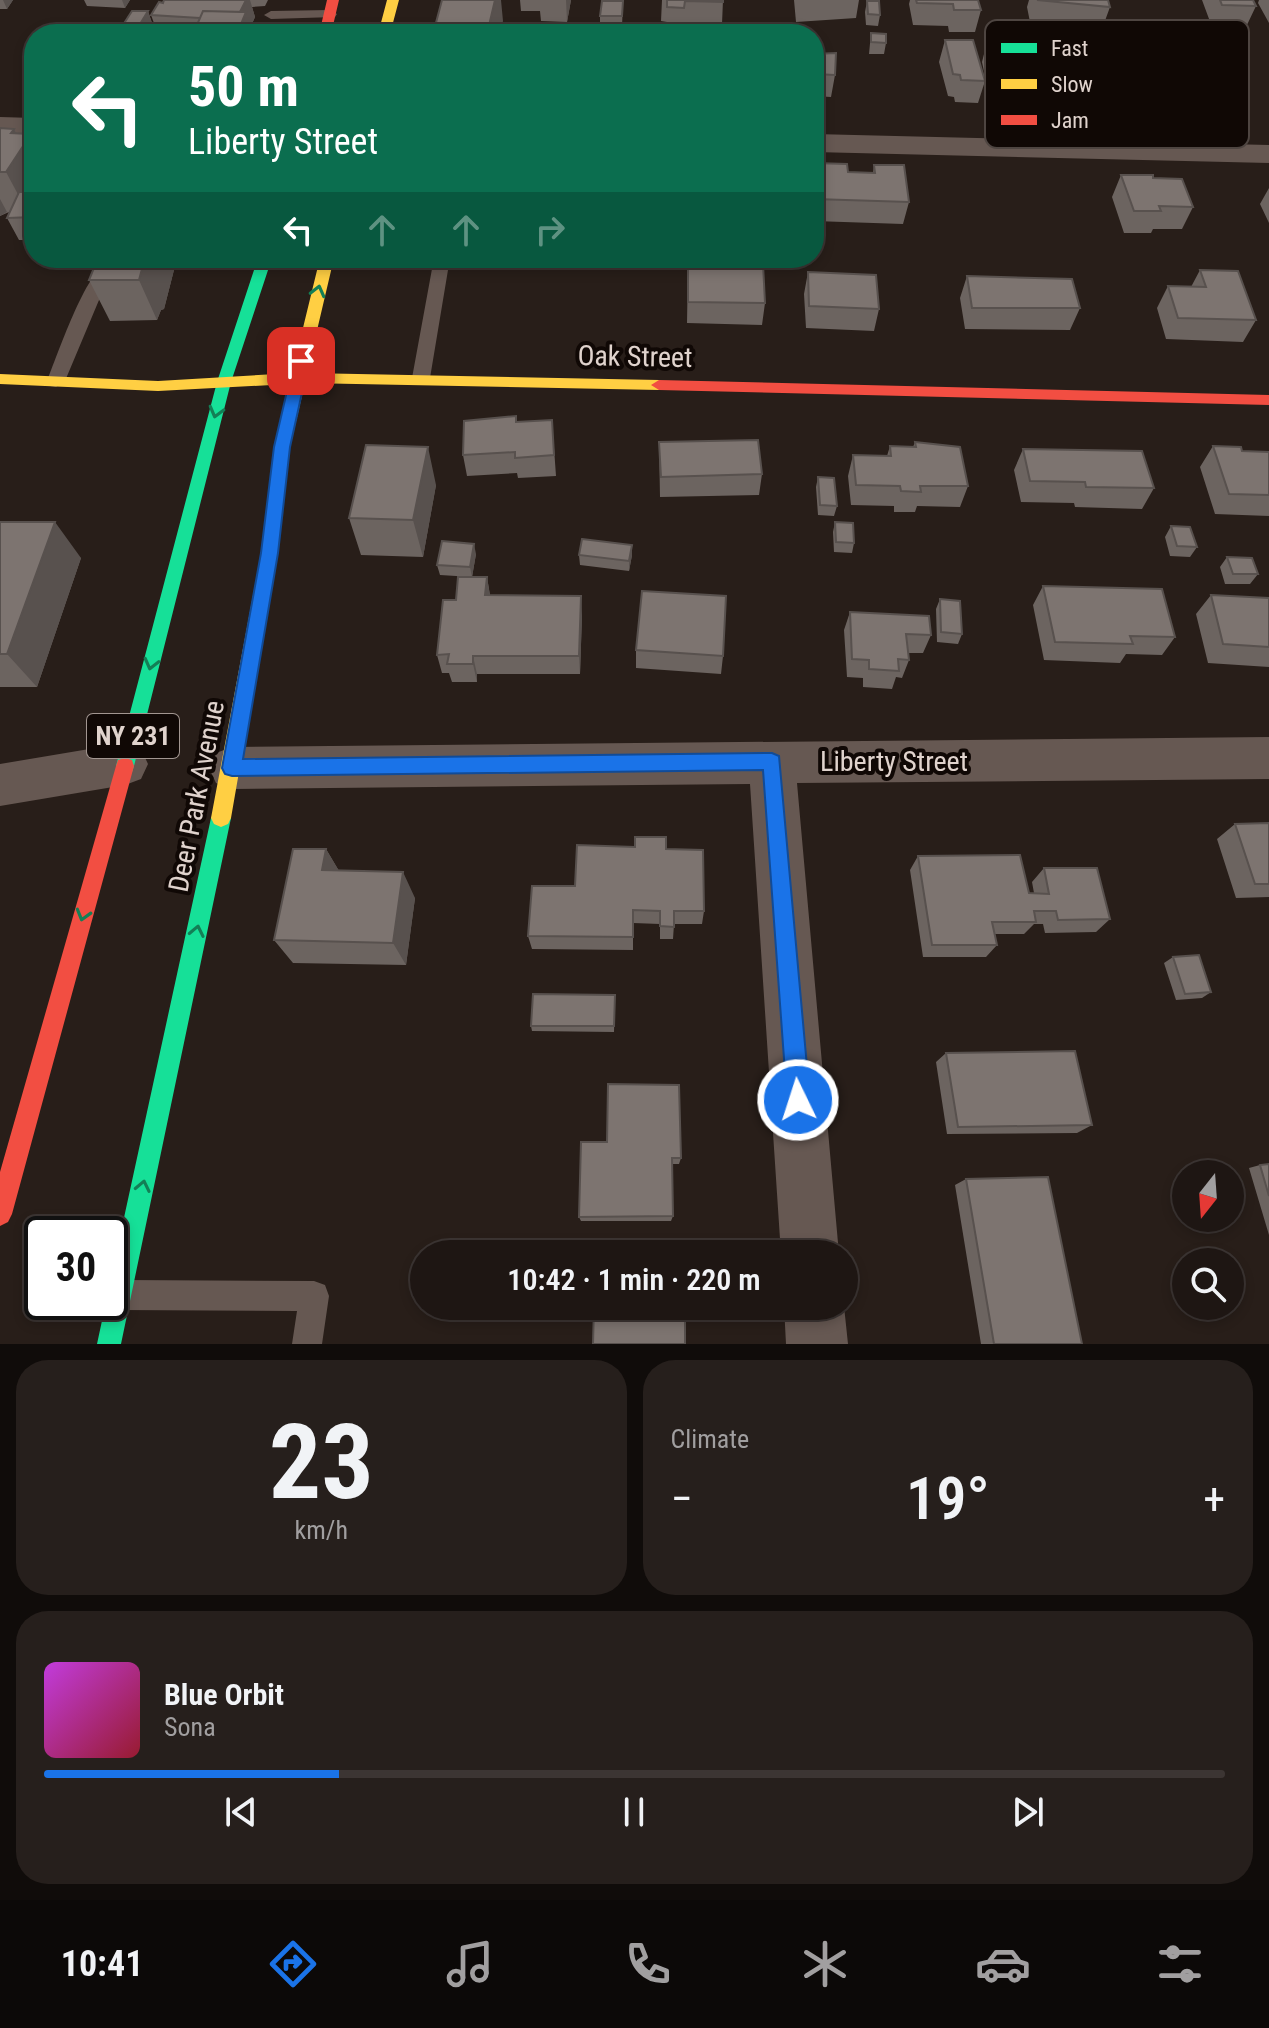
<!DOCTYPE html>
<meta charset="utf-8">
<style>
:root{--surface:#1e1613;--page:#261f1c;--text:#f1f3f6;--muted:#a19fa0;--line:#3c3533;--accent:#1a73e8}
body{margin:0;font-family:"Roboto Condensed",sans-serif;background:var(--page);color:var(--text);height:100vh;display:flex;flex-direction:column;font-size:30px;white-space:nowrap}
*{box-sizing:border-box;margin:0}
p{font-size:26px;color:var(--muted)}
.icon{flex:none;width:44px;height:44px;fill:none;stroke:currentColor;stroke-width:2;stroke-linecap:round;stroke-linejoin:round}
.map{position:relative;height:1344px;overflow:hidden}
.drawer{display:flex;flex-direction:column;gap:16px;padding:16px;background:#100c0a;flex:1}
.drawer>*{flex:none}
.hud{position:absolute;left:24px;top:24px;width:800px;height:244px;border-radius:32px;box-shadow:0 4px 12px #0003,0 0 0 2px var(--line);background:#0b6e4f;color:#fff;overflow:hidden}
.needle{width:52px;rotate:197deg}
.buttons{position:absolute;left:1172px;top:1160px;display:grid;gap:16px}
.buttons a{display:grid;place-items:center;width:72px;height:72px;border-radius:50%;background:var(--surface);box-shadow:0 4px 12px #0003,0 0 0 2px var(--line);font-size:40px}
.speed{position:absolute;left:24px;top:1216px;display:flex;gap:16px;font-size:40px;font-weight:700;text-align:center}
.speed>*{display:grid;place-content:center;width:104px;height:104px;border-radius:50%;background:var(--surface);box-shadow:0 4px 12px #0003,0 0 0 2px var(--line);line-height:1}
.speed .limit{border:4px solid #111;border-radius:12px;background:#fff;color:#111}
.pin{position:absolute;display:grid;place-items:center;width:68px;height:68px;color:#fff;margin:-34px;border-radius:16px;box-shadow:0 4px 12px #0006}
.me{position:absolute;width:88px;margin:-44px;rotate:356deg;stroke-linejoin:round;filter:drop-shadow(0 0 6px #0008)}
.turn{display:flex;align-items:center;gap:28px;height:168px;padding:0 32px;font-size:36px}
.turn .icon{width:104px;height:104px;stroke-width:2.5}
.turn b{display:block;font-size:56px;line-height:68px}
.lanes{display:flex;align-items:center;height:76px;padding:0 32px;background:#0003;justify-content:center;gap:40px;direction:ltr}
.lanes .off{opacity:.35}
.big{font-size:60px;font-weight:600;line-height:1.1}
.drawer .widget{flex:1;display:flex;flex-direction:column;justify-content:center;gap:12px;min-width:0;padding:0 28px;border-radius:32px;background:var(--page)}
.drawer .dial{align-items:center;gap:0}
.dial b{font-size:104px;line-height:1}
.song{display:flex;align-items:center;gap:24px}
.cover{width:96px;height:96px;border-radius:12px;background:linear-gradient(135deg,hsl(290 70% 55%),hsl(350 70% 35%))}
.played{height:8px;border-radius:4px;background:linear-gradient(90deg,var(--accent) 25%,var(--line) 25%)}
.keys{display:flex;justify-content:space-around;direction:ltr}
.heat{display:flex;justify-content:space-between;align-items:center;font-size:44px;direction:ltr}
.drawer .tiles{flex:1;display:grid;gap:16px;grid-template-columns:1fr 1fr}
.widget:last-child{grid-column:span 2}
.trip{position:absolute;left:410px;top:1240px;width:448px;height:80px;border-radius:40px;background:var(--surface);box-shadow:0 4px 12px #0003,0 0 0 2px var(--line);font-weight:600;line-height:80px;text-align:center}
.menu{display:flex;height:128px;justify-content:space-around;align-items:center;background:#0c0908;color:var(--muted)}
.menu .icon{width:56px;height:56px}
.menu .current{color:var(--accent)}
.menu b{font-size:36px;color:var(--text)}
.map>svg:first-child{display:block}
</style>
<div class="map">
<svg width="1269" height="1344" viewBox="0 0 1269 1344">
<rect width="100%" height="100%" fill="#281e19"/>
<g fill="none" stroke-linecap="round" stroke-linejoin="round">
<path fill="#665852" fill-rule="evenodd" d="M330,10l7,4 -2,3 -64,2 -7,-4 7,-4z
M134,258h136l2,3 -8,5 -122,-2 -6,-1z
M434,258h16l-20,120 -9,6 -9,-6z
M109,262l8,5 -10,14 -42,100 -9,6 -6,-1 -3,-5c10,-24 39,-112 62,-119z
M120,1280l194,1 11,4 4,11 -7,48h-30l5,-33 -177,-1 -12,-8 2,-18z"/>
<path fill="#665852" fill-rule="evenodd" d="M0,117l34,1v18l-34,-1z
M814,134l455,11v18l-455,-11z
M1269,737v42l-472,4 42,471h-58l-31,-470 -518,5 -16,-6 -7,-15 7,-15 16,-6z
M125,743l16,6 7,15 -7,15 -16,6 -125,21v-42z
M784,1306h60l4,38h-62z"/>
<path fill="#16e098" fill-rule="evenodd" d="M258,258h14l-41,124 -97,384 -2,6 -7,2 -7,-2 -2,-6 101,-384z
M221,809l7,3 3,6 -110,526h-24l9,-42h4v-20l101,-464 3,-6z"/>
<path fill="#ffcf43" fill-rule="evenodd" d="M387,0h12l-9,34h-12z
M320,258h14l-27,115 352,7 8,5 -8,5 -354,-7 -15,64 -13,106 -46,265 -3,6 -7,3 -7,-3 -3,-6 50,-265 13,-106 16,-63 -132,7 -158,-7v-10l158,7 134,-8z"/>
<path fill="#f24e42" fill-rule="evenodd" d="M327,0h12l-8,34h-12z
M659,380l610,15v10l-610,-15 -8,-5z
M125,758l7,2 2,6 -122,448 -4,8 -8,4v-54l116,-406 2,-6z"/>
</g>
<path fill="#6c6460" d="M0,0h13l-6,9h-7z
M84,0h46l-5,8 -38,-2z
M164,0h104l-3,6 -13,1 3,10 -4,9 2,8h-95l-7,-19z
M520,0h51l-4,22 -26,-1 -1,-10h-19z
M662,0h61l-1,24 -38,-1 -1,7 -17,-1 1,-7 -6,-1z
M794,0h65l-3,18 -60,4z
M910,0h68l3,10 -6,22h-26l-1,-6 -35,-1 -4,-21z
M1029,0h79l2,7 -8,22 -72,-7 -3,-15z
M1202,0h51l3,6 -10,21h-34z
M1259,0h10v23l-11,-20z
M623,1l-1,26h-22v-11z
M867,1l13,14 -2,11 -12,-1 -1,-13z
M148,11l4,12 -7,11h-33l10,-2 -1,-4z
M871,33l15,10 -2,11h-15z
M945,40l40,41 -7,22 -23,-1 -1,-5 -6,-1 -9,-34z
M1201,48l26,15 -5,12 -2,-1 6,14 -10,22h-3l-3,5h-20l-2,-6h-9l-12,-33 9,-22 23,1z
M985,50l21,20 -3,12 -17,-1 -4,-19z
M1077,59l46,31 -8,22 -37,-1 -9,-30z
M814,74l21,1 -4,22 -17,-1z
M0,128l14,1 2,4 18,8v99h-15l-12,-22 2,-6 -9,4z
M814,163l34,9 25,1 1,-8 35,37 -6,22 -89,-3z
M1121,175l32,3 40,29 -11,22h-29l-2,4h-27l-12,-36z
M1269,188v35l-9,-19z
M688,262l77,41 -3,22 -75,-2z
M175,266l-11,43 -3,1 -4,10 -47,1 -21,-41z
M1200,270l56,50 -13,22 -77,-3 -9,-31 11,-22 23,1z
M808,272l71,37 -5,22 -68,-3 -2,-34z
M967,276l113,32 -10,22 -105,-1 -5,-31z
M516,416l1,6 35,-2 4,56 -38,2 -1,-5 -50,3 -4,-21z
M659,442l103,32 -3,21 -99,2z
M915,442l53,44 -8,21 -43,-1 -2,6h-21v-6l-43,-1 -3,-29 5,-21 34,1 3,-10 23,1z
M1213,446l29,5 27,1v64l-54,-2 -15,-47z
M1023,449l131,39 -12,21 -67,-2 -1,-4 -53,-1 -7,-32z
M818,477l19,29 -3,10 -16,-1 -2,-28z
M436,485l-13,72 -62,-2 -12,-37z
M0,522l81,36 -44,129h-37z
M835,522l19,21 -2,10 -18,-1 -1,-20z
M1171,526l26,21 -7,10 -20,-1 -5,-19z
M476,554l-4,23 -32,-2 -3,-10z
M579,555h53l-3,16 -49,-6z
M1227,557l31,17 -8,10h-25l-5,-17z
M487,577l3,18 92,20 -2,59h-103v8h-25l-3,-9h-7l-5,-18 19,-55z
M1043,586l132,51 -13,18 -36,-1 -6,9 -76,-3 -11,-55z
M1211,595l58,3v69l-61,-4 -12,-49z
M940,599l22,35 -4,10 -21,-2 -1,-33z
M850,612l81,23 -8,18h-15l1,7 -7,18 -6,-1 -4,12 -29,-2v-9l-16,-1 -3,-47z
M636,650l87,6 -2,18 -85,-6z
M1269,823v74l-33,1 -19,-59 18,-15z
M326,849l13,22 76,27 -9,67 -113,-2 -19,-23z
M666,849l38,62 -2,13h-28l-1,15h-13v-15l-27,-1v27l-101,-1 -4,-13 47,-50z
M918,856l111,37h5l-2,-11 12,-14 66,51 -14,13 -51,1 -2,-9h-9l-10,10h-29l2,11 -11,12h-63l-13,-87z
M1173,957l38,35 -9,6 -26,2 -12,-37z
M615,995l-1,37 -82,-1 -1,-5z
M946,1053l146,72 -15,8 -130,1 -11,-72z
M581,1142l100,16 -2,6h-7l1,52 -2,5h-90l-2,-4z
M1269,1164v71l-20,-67 11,-3z
M966,1179l116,165h-101l-26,-159z"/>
<path fill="#58514e" d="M3,0h10l-6,9z
M122,0h8l-5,8z
M246,0h4l5,17 -4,9 2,8h-12l-5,-15z
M495,0h6l2,21 -3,13h-13z
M566,0h5l-4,22z
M148,11l4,12 -7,11h-6l-2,-5z
M14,129l9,17 8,-12 3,7v62l-6,10 -22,-41 5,-39z
M0,199l7,13 -7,4z
M149,258h22l4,8 -11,43 -3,1 -4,10 -18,-40 3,-11z
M428,447l8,38 -13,72 -10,-37z
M55,522l26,36 -44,129 -30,-33z
M474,544l2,10 -4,23 -2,-10z
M632,545v10l-3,16v-10z
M487,577l3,19 -5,-1z
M581,596l1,19 -2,59 -1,-18z
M473,656l4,18v8l-4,-18z
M326,849l16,27 -20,-6z
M403,872l12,26 -9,67 -13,-22z"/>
<path fill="#7d7470" stroke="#58514e" stroke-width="2" d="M164,0h82l-6,12 -37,-1 -3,7 -49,-3 8,-13 4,1z
M442,0h53l-8,34h-54z
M667,0h56v2l-38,-1 -1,7 -17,-1z
M916,0h62l3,10h-27l-1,-6 -36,-1z
M1037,0h71l2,7z
M1220,0h33l3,6 -34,-1z
M602,1h21l-1,15h-22z
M867,1h12l1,14 -12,-1z
M132,11h16l-11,18 -16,-1z
M203,11l43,1 -7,17h-21l-2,5h-23z
M743,24l12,7 -6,3h-11l-7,-4z
M113,32l21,1 -1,1h-21z
M871,33l15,1v9l-15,-1z
M945,40h28l12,41 -24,-1 -1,-5 -7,-1z
M836,53l-1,22 -21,-1v-20z
M0,128l14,1 -3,4 20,1 -25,38h-6z
M814,163l33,1 1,8 27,1 -1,-8h30l5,37 -95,-3z
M1121,175h32v3l29,1 11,28 -34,-1 2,5h-27z
M19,192h15v25l-27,1z
M98,258h51l-3,11h-4l-3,11h-50z
M688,262l75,2 2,39 -77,-1z
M1200,270l38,1 18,49 -78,-2 -10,-32 38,1z
M808,272l68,3 3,34 -70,-3z
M967,276l105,3 8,29h-108z
M516,416v6l36,-2 2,35 -39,3v-6l-52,3 1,-34z
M758,440l4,34 -101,3 -2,-35z
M915,442l45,5 8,39h-48l1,6 -20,-1 -1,-5 -44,-1 -3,-30 38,1 -1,-10 26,1z
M366,445l62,2 -15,73 -64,-2z
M1213,446l28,1 1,4 27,1v43l-40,-1z
M1023,449l119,2 12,37 -68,-1 -1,-5 -55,-1z
M818,477l16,1 3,28 -17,-1z
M0,522h55l-48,132h-7z
M835,522l18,1 1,20 -18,-1z
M1171,526l19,1 7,20 -20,-1z
M582,539l50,6 -3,16 -50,-6z
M442,541l32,3 -4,23 -33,-2z
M1227,557l25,1 6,16h-25z
M458,577h29l-2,18 96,1 -2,60h-106v8h-26l2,-10 -12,1 6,-55h13z
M1043,586l119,3 13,48 -45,-1 3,8 -78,-2z
M642,591l84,5 -3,60 -87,-6z
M1211,595l58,3v49l-46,-3z
M940,599l20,2 2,33 -21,-2z
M850,612l79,4 2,19 -25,-1 3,26 -11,-1 1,12 -30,-2v-9l-17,-1z
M1269,823v61h-14l-20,-60z
M635,837h31v12l37,1 1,61h-30v16l-14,-1v-15l-27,-1v27l-105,-1 4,-50h43l2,-41 58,2z
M293,849h33l-4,21 81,2 -10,71 -119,-3z
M1020,855l9,38 20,1 -5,-26h53l13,51 -52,1 -2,-9h-22l2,11h-44l5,23h-65l-14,-89z
M1199,955l12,37 -26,2 -12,-37z
M533,994l82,1 -1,31h-83z
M1075,1051l17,74 -134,2 -12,-74z
M608,1084l71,1 2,73h-9l1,58 -94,1 2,-75h26z
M1269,1164v32l-9,-31z
M1048,1177l34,167h-88l-28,-165z
M594,1306h91v38h-92z"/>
<defs><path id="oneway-chevron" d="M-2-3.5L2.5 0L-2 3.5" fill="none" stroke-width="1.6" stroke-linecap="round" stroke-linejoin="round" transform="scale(2)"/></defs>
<g stroke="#137f56">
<use href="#oneway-chevron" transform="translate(318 291) rotate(-76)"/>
<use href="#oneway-chevron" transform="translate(216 412) rotate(105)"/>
<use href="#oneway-chevron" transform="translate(151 664) rotate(104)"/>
<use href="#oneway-chevron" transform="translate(83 915) rotate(106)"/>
<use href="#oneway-chevron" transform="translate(197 931) rotate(-78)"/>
<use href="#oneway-chevron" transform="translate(143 1186) rotate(-78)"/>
</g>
<path fill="#1a73e8" stroke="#114b97" stroke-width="2" d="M301,355l8,6 -19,86 -12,106 -35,206 529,-6 7,3 31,344 -4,8 -8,4 -8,-4 -3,-8 -24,-330 -531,6 -7,-2 -3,-6 39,-215 13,-106 20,-86z"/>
<g text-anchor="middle" stroke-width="8" stroke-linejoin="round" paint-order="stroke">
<rect fill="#100805" stroke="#a29691" stroke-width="2" x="87" y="714" width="92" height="44" rx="6"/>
<g font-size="26" font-weight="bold" fill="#e0d3cd">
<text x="133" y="745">NY 231</text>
</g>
<g font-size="28" fill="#e0d3cd" stroke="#100805">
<text transform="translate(635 356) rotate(1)" y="10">Oak Street</text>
<text x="894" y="771">Liberty Street</text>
<text transform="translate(196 796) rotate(-79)" y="10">Deer Park Avenue</text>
</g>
</g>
<rect x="985" y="20" width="264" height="128" rx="12" fill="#100805" stroke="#4e4541" stroke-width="2"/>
<rect x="1001" y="43" width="36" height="10" fill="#16e098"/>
<rect x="1001" y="79" width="36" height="10" fill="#ffcf43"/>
<rect x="1001" y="115" width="36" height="10" fill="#f24e42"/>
<g font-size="22" fill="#e0d3cd">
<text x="1051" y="56">Fast</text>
<text x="1051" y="92">Slow</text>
<text x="1051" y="128">Jam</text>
</g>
</svg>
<div class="buttons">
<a><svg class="needle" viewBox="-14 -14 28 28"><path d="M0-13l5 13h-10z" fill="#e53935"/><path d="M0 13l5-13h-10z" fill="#a19fa0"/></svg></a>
<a><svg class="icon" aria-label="search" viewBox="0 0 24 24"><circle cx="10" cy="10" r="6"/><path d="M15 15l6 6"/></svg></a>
</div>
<div class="speed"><div class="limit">30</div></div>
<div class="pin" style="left:301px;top:361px;background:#d93025"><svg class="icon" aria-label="arrive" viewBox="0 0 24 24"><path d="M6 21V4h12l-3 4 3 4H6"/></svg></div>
<svg class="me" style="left:798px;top:1100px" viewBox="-20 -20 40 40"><circle r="17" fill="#1a73e8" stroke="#fff" stroke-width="3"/><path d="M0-11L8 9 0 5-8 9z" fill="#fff"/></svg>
<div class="trip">10:42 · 1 min · 220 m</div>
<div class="hud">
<div class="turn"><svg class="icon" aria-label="left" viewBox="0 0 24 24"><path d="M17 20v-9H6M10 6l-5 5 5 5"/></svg><div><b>50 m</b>Liberty Street</div></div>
<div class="lanes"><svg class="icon" aria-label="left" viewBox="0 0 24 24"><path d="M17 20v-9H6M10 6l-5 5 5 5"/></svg><svg class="icon off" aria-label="ahead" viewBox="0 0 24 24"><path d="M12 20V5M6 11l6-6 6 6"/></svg><svg class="icon off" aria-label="ahead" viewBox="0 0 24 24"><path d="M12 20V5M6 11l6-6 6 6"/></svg><svg class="icon off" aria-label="right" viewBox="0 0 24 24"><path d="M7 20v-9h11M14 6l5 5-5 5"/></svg></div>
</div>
</div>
<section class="drawer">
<div class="tiles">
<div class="widget dial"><b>23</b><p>km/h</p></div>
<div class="widget"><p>Climate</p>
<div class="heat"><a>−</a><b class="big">19°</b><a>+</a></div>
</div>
<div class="widget">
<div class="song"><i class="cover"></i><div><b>Blue Orbit</b><p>Sona</p></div></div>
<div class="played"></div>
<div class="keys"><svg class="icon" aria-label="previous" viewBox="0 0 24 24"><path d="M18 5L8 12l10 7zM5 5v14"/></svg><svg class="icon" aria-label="pause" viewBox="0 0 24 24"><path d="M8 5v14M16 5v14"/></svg><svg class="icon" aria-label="next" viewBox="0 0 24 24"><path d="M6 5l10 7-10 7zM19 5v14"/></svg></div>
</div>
</div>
</section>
<nav class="menu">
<b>10:41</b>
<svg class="icon current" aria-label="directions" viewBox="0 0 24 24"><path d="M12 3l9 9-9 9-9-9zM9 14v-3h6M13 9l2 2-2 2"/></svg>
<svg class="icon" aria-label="music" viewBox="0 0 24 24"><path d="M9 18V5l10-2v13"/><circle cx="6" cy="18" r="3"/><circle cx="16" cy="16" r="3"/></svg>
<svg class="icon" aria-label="phone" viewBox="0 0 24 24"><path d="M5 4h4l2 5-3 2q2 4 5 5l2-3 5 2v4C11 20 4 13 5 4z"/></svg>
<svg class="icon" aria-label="climate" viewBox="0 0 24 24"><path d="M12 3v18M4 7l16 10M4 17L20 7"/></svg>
<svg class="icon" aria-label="car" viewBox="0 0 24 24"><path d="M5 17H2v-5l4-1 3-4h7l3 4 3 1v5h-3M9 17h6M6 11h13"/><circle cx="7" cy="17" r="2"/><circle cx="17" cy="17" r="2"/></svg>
<svg class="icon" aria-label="filters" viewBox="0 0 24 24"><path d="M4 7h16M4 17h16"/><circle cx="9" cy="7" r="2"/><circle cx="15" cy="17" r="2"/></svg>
</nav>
